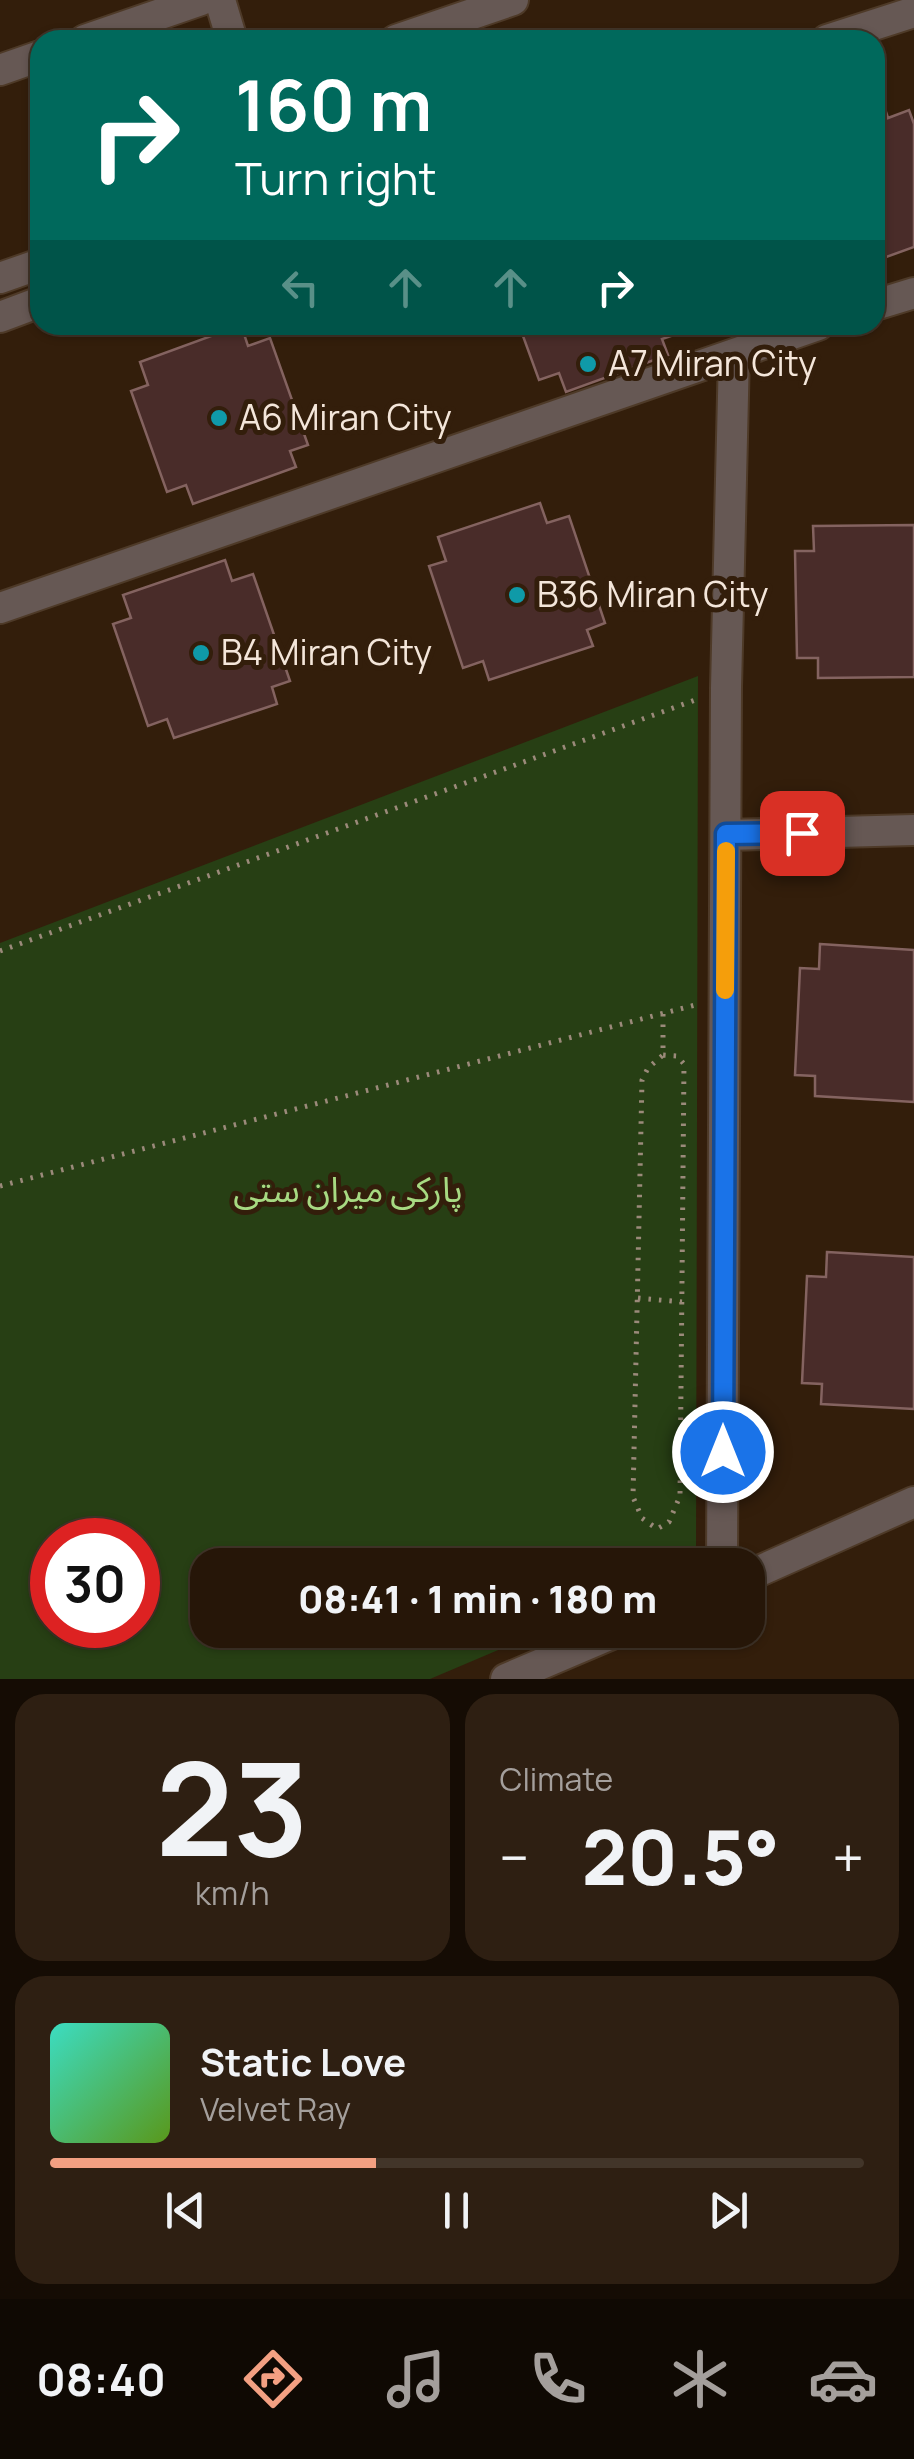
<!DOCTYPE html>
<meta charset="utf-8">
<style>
:root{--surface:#261608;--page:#2e1f12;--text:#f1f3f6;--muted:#a49f9c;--line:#423529;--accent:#f3a082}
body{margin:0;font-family:Manrope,"Noto Sans Arabic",sans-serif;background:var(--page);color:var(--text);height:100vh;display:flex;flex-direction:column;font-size:38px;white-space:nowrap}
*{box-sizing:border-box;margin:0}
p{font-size:32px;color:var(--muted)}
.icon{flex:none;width:55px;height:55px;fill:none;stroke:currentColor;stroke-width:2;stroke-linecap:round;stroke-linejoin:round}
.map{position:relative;height:1679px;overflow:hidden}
.panel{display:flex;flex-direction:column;gap:15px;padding:15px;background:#150c04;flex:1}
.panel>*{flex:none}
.top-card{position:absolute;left:30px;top:30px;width:855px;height:305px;border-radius:30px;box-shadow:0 2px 8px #0004,0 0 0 2px var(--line);background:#00695c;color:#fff;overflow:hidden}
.speed{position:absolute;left:30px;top:1518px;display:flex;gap:20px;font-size:50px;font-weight:700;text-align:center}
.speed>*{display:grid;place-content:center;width:130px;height:130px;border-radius:50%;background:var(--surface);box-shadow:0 2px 8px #0004,0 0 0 2px var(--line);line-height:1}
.speed .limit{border:15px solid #d22;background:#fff;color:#111}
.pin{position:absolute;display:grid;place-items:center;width:85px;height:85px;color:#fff;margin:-42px;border-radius:20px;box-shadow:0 5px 15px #0006}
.me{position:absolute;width:110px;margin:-55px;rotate:0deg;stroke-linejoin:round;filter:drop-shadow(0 0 8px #0008)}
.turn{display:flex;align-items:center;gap:35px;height:210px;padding:0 40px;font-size:45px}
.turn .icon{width:130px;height:130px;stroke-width:2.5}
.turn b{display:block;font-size:70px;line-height:85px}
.lanes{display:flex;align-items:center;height:95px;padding:0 40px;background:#0003;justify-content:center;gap:50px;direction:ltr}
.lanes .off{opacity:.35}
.big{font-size:75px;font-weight:800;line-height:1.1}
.panel .tile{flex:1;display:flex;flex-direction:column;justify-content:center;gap:15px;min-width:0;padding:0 35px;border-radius:30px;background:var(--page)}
.panel .dial{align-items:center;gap:0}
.dial b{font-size:130px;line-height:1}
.song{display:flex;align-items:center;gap:30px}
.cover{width:120px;height:120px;border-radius:15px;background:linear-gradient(135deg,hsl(170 70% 55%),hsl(90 70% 35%))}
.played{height:10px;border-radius:5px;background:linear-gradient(90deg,var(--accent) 40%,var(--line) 40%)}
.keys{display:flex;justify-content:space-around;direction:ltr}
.heat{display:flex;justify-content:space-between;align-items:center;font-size:55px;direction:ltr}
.panel .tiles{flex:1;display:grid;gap:15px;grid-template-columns:1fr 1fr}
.tile:last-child{grid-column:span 2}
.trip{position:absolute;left:190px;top:1548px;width:575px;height:100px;border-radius:30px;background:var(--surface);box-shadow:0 2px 8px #0004,0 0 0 2px var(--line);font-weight:800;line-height:100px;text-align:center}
.tab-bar{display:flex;height:160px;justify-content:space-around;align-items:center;background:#0f0903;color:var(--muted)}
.tab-bar .icon{width:70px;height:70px}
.tab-bar .current{color:var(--accent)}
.tab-bar b{font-size:45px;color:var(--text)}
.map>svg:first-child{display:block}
</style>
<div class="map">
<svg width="914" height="1679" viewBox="0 0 914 1679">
<rect width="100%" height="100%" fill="#331e0b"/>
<path fill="#273f14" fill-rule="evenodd" d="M698,676l-2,889h-488v65h337l-115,49h-430v-736zM52,1540h86v85h-86z"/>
<path fill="#492c29" stroke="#846360" stroke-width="2.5" d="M881,97l7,21 21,-8 5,14v123l-39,14v-162z
M241,325l7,21 22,-8 38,107 -18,6 6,16 -103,37 -7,-19 -19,7 -36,-101 17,-6 -8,-23z
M519,325h159l2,8 -18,6 6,16 -102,37 -7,-19 -20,7z
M540,503l7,20 22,-7 36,107 -18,7 6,16 -104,34 -6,-19 -20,7 -34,-102 17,-5 -8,-24z
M914,525v152l-96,1v-20h-21l-2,-107h19l-1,-25z
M225,560l7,21 21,-7 37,107 -18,6 5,17 -103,34 -7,-19 -19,7 -35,-102 18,-6 -8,-23z
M820,944l94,6v152l-99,-6v-20l-20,-1 5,-107 19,1z
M827,1252l87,5v152l-93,-5 1,-20 -20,-1 5,-107 19,1z"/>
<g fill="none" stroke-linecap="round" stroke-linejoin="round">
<defs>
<path id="minor" d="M220,0l12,40
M85,40l116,-40
M396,40l117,-40
M827,40l87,-28
M0,70l40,-14
M0,278l40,-14
M875,305l39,-12
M0,317l40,-15
M0,608l818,-283
M727,835l187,-5
M722,1565l4,-877 8,-334
M748,1576l166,-74
M506,1679l115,-49"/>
</defs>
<use href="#minor" stroke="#4e3a28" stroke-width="34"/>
<path stroke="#9b8a7a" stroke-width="5" stroke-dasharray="2.5 8" stroke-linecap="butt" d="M0,951l698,-252
M663,1014v41l-15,13 -6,12 -9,417 9,21 15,11 12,-7 11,-26 4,-432 -7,-8 -14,-1
M0,1186l699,-182
M638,1298l44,4"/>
<use href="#minor" stroke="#665854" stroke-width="30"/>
</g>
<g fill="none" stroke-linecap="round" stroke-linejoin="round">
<defs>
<path id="route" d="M723,1452l3,-618 76,-1"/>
</defs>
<use href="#route" stroke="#114b97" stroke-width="25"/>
<use href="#route" stroke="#1a73e8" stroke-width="18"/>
<path stroke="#f59e0b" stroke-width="18" d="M725,990l1,-139"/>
</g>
<g fill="#0f9aa8" stroke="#331e0b" stroke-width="4">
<circle cx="588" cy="364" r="10"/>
<circle cx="219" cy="418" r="10"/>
<circle cx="517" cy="595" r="10"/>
<circle cx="201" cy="653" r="10"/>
</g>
<g text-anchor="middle" stroke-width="10" stroke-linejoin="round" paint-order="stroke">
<g font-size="35" fill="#f4e6da" stroke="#331e0b" text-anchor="start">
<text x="608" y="376">A7 Miran City</text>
<text x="239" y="430">A6 Miran City</text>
<text x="537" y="607">B36 Miran City</text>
<text x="221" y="665">B4 Miran City</text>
</g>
<g font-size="35" fill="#a7da82" stroke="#331e0b">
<text x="348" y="1202">پارکی میران ستی</text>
</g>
</g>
</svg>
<div class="speed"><div class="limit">30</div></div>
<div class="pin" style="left:802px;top:833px;background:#d93025"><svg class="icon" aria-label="arrive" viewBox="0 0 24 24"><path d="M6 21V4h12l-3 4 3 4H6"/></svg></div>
<svg class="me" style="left:723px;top:1452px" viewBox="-20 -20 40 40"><circle r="17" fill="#1a73e8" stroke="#fff" stroke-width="3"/><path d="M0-11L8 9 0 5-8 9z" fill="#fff"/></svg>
<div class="trip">08:41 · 1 min · 180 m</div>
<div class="top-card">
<div class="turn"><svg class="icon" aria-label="right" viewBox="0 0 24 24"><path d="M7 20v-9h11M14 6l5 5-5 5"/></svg><div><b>160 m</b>Turn right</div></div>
<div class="lanes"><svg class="icon off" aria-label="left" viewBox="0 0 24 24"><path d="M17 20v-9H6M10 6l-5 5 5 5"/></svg><svg class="icon off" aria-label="ahead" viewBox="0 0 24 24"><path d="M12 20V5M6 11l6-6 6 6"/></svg><svg class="icon off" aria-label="ahead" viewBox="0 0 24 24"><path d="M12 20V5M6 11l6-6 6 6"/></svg><svg class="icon" aria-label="right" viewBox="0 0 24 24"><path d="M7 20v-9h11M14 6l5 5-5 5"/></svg></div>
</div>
</div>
<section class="panel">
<div class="tiles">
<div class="tile dial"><b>23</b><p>km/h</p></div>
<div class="tile"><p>Climate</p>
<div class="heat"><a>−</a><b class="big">20.5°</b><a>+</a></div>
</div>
<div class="tile">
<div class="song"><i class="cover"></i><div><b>Static Love</b><p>Velvet Ray</p></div></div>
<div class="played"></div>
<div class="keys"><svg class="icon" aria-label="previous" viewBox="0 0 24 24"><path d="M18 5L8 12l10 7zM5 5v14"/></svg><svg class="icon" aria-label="pause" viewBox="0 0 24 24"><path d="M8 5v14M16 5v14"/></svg><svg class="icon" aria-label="next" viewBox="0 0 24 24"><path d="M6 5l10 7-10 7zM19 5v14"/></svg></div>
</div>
</div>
</section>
<nav class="tab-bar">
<b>08:40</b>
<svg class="icon current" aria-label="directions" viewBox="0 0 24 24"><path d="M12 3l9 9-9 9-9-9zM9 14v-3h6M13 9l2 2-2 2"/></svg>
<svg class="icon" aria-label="music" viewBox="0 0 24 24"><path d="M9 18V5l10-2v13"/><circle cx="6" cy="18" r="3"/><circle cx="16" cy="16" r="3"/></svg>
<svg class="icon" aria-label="phone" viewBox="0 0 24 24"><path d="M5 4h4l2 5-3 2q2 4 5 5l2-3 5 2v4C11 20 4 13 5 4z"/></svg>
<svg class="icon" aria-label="climate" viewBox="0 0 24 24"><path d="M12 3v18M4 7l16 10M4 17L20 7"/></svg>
<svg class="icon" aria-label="car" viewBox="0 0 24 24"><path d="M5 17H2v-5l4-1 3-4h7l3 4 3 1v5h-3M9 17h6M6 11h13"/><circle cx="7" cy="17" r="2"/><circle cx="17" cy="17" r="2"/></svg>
</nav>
